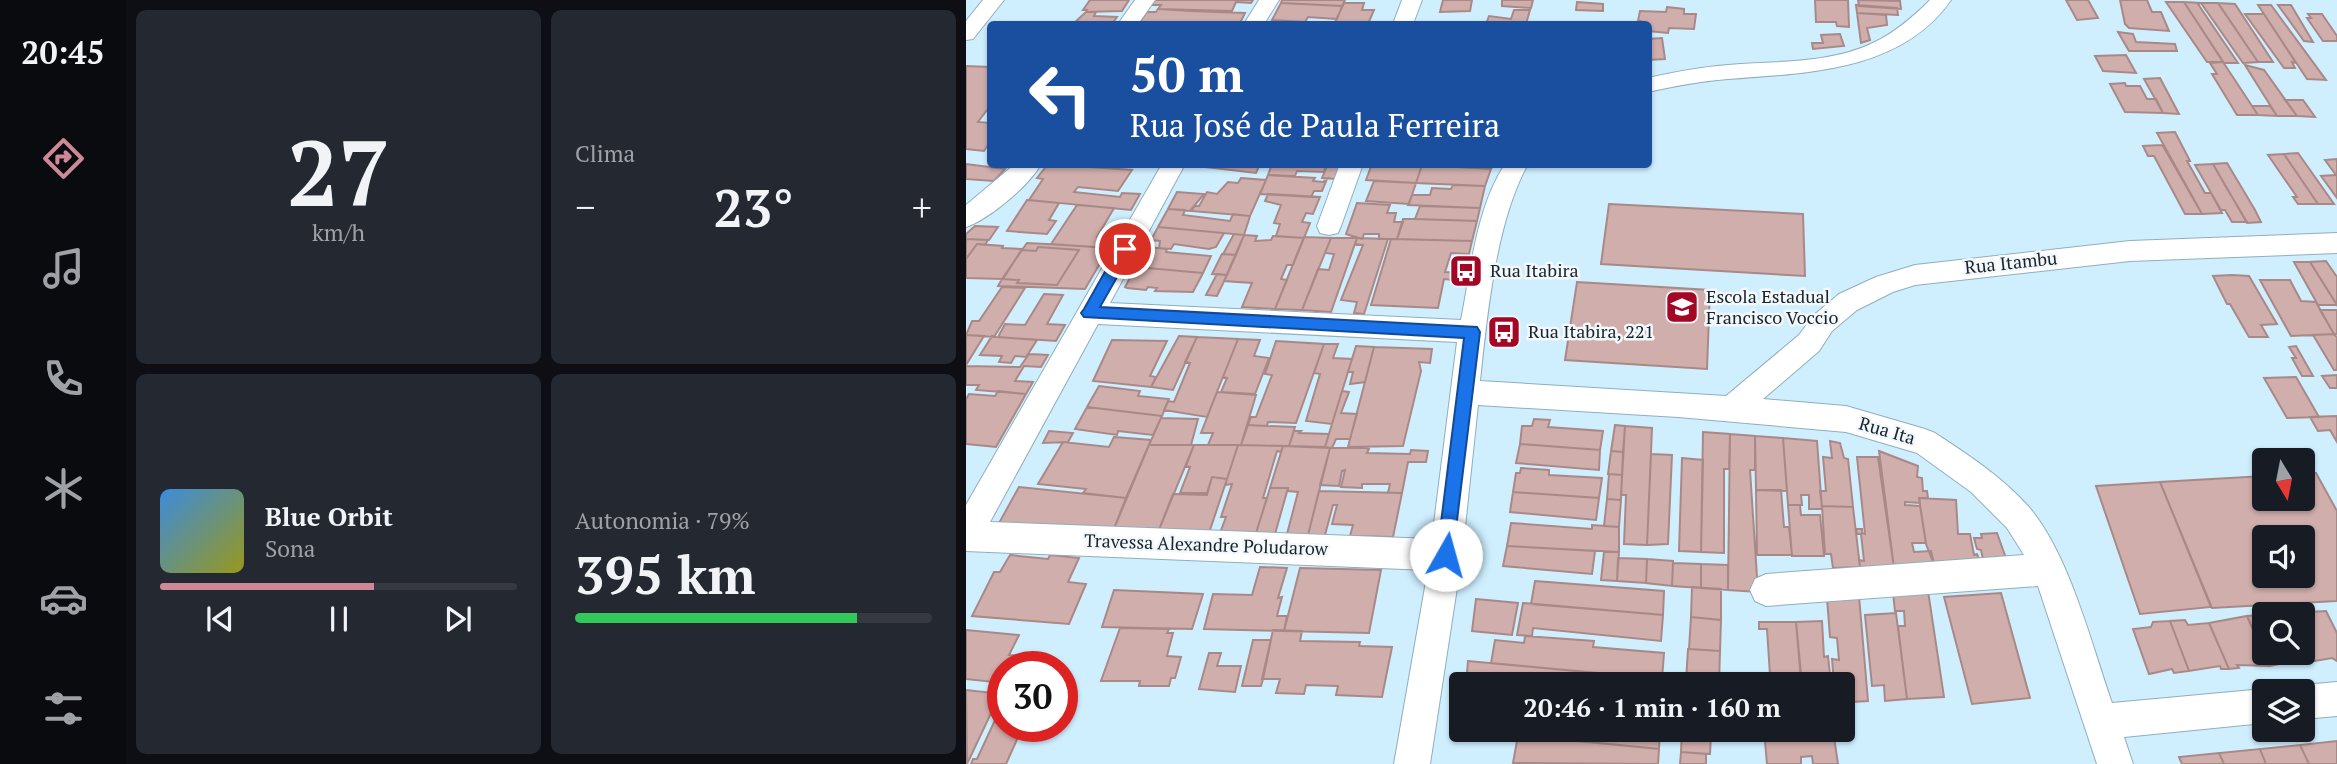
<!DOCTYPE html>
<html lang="pt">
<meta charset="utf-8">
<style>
:root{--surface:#171b24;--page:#242831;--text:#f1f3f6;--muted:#9ea1a6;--line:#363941;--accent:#ce8998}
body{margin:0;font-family:"PT Serif",serif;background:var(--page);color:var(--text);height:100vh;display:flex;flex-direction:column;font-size:26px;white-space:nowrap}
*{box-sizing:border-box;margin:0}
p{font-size:23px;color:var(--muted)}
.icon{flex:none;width:38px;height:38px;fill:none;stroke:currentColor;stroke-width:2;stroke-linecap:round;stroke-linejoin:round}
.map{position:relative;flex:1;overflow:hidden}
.side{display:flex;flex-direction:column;gap:10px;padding:10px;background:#0d0f14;width:840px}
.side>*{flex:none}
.banner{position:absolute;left:21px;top:21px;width:665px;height:147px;border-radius:7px;box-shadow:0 2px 5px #0004;background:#1a4fa0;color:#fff;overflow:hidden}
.needle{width:46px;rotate:170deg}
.tools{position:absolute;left:1286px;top:448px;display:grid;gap:14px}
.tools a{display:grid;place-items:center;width:63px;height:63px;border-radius:7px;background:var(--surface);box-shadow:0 2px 5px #0004;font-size:35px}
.speed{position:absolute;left:21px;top:651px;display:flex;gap:14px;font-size:35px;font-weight:700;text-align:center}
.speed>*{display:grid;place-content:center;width:91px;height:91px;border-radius:50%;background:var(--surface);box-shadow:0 2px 5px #0004;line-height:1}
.speed .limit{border:10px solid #d22;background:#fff;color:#111}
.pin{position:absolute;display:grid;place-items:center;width:60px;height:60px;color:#fff;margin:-30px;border:4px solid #fff;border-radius:50%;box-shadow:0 2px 7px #0007}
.me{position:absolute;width:77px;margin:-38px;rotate:7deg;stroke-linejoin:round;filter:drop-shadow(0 0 5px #0008)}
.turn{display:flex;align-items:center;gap:24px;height:147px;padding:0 28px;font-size:32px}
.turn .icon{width:91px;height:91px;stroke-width:2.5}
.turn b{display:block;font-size:49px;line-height:60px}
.big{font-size:52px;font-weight:700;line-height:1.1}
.side .widget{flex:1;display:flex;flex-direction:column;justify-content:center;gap:10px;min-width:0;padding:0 24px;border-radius:10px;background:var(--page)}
.side .dial{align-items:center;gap:0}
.dial b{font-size:91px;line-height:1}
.song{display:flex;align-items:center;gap:21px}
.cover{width:84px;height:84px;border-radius:10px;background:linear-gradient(135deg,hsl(210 70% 55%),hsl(60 70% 35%))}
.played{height:7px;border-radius:4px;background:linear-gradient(90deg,var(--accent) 60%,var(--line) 60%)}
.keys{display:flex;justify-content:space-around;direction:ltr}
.heat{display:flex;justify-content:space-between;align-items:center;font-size:38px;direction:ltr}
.charge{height:10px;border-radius:5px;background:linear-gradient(90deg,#34c759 79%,var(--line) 0)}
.side .tiles{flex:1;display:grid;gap:10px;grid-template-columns:repeat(2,1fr)}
.trip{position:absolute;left:483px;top:672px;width:406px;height:70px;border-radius:7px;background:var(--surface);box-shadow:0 2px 5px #0004;font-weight:700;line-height:70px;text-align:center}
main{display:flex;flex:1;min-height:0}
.dock{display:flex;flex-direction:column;width:126px;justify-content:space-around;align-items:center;background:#090b0e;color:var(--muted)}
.dock .icon{width:49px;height:49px}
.dock .current{color:var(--accent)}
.dock b{font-size:32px;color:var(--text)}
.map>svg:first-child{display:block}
</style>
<main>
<nav class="dock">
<b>20:45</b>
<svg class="icon current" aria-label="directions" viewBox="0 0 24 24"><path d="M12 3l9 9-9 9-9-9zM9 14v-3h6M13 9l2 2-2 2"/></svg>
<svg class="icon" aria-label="music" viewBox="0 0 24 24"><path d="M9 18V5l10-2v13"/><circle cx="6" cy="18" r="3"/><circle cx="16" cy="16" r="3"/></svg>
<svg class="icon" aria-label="phone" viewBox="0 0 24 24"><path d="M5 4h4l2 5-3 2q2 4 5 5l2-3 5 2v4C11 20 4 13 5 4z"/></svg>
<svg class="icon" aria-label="climate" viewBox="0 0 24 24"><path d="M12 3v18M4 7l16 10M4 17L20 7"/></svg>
<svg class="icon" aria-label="car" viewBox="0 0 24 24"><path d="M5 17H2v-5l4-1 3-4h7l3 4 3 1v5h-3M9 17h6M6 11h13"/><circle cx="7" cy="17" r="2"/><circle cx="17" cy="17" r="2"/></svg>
<svg class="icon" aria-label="filters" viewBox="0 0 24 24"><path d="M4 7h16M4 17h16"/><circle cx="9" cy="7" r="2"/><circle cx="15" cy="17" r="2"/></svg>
</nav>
<section class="side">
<div class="tiles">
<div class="widget dial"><b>27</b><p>km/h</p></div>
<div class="widget"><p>Clima</p>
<div class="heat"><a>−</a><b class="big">23°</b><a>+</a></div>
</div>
<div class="widget">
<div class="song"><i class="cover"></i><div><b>Blue Orbit</b><p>Sona</p></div></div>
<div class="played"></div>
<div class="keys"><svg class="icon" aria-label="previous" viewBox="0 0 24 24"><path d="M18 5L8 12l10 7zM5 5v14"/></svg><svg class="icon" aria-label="pause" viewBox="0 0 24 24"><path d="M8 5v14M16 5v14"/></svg><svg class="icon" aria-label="next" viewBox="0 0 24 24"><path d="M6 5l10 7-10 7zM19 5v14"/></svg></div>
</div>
<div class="widget"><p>Autonomia · 79%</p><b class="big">395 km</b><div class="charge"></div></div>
</div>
</section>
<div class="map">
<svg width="1371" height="764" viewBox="0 0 1371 764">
<rect width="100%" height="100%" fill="#cfefff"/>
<path fill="#d0aeac" stroke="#a98987" stroke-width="2" fill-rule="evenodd" d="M124,0h39l-7,11 -36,1 1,-2h-4z
M188,0h99l-2,3 -15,-1 -4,9 -74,-2 3,-4h-10z
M316,0h63l-3,6 -61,-3z
M477,0h29l-2,11 -30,1z
M536,0h31l-2,8 -29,-2z
M849,0h33l1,27 -12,-1 -1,-4h-20z
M892,0l42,1 1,8 -42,-3z
M1100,0h22l10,18 -21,2z
M1154,0h27l5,12h9l8,19 -40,-3 -4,-4z
M611,2l26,2v7l-27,-1z
M1200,2h18l39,60h-16z
M1218,2l17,1 -3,1 40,59h-14z
M315,3l61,3 -5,13 -29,-2 -3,5 -33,-2z
M378,3h20l-2,7h12l-6,14h-34z
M1235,3h17l40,59 -15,1z
M1252,3l17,1 38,58h-15z
M890,5l41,3 1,7 -41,-2z
M1292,5h13l55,75 -19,-1z
M1312,5h13l22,37 -9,-1z
M701,7l17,2v5h12l-2,15 -25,-1 -1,5 -20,-2v-7h-8l1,-3h-3l2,-10 26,1z
M192,9l33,2 54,2 -5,10 -102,1 9,-12h9z
M548,10h16l-4,14h-40l3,-8 22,3z
M120,12h10l-2,4 23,1 -5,7h-39z
M891,13l29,2 1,10 -20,3 3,12 -9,3z
M1279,14h19l32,49 -4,-1 3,6h-11z
M1342,14h14l15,22v5h-14l-16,-23h4z
M1152,32l15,2 3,8 39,2 2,7h-48z
M874,34l4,12 -31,3 -1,-6h11l-2,-8z
M696,38l3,21 -17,1v-21z
M1160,55l10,18 -33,-2 -8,-15z
M1257,62l29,44 6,9h-21l-25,-41h5l-7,-11z
M1279,65l19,5 33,46h-20z
M0,66l24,1v39l-12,16 12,1v19l-6,9 -18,-2z
M1194,78l19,36 -16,-1 -19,-34z
M1159,83l1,3h14l7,13h9l7,14 -38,-1 -15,-28z
M1319,100h18l12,17 -18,-1z
M1286,106h18l7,10 -19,-1z
M1209,132l15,29h-3l18,32h6l11,20 -20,1 -45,-81z
M1196,145l1,1 39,68h-17l-31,-58h-6l-5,-10z
M1332,153l36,51h-16l-34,-50z
M1318,154l34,50h-20l-5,-7h4l-29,-42z
M1371,159v39l-16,-22 15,-1 -11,-15z
M1261,163l28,47 6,12 -14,1 -34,-59z
M0,164l39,5 -11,12 -28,-2z
M82,164l84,6 -14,21 -40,-4 -4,5 46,5 2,-4 18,1 -9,16 -102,-10 14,-21 -6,-1z
M241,164h53l-4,9 -51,-6z
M306,164h54l-2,8 -27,-1 -2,5 -27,-1z
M406,164h37l13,1 -6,18 -50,-3z
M456,164h72l-3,5z
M1247,164l13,23 21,35h-15l-7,-12h-4l-26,-45z
M456,165l69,4 -6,17 -69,-3z
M361,166h14l-5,13 -14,-1z
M302,175l47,3 -2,3 10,1 4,-3 -5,12h-8l-3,6 -51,-3z
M275,178l25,2 -16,36 -59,-5 4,-5h4l8,-14 10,2 11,-12 10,1z
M408,181l42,2 -7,21 -43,-3z
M487,185l32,1 -5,22 -72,-3 4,-10h18l2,-7 19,1z
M211,192l27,2 -14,17 -22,-2z
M302,194l52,3 -7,17 -7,-1 -4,9 8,1 -6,15 -28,-2 4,-12 -6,-1 7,-18 -16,-4z
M61,200l32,3 -10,17 7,1 -9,13 -40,-3z
M391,203l33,2 -3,8h9l-2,9h9l-6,17h-18v-5h-15l-2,5 -16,-5z
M643,204l194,10 2,62 -204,-12z
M111,205l37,3 -17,29 18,1 -6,10 -58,-4z
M454,206l60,2 -3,13 -62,-2z
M202,209l17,1 -2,5 47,6 3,-7 17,2 -6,19 -86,-8z
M437,219h12l62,2 -5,20 -75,-2z
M9,226l23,1 -9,13 -23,-1v-5z
M192,227l66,6 -8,14 -7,2 -35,-5 -3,5 -12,-1 1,-7 -9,-1z
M268,234l10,1 -8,20 -13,-1z
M278,235l13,1 -2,5 16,-1 2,-4 31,2 -11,27h-6l-6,14 6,1 -12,29 -33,-2 10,-24 -28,-2z
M338,237l27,1 -29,72 -27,-1z
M365,238h26l-26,74 -29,-2 16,-41 11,1 5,-16 -9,-1z
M391,238l31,1 -24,75 -10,-1 3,-11 -16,-2 22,-55 -8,-1z
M0,239l22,1 -3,5 -8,-1 -11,15z
M425,239l81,2 -3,13 -18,-1 -6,19 18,1v2l-1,6 -18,-2 -6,29 -67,-3z
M61,243l20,1 62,4 -24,41 -87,-3 4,-7 17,1 -2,3 40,2 22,-35 -41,-3 -2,4 -14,-1z
M11,244l26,2 -1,2 20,1 -19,30 -37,-1v-19z
M72,247l41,3 -22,35 -40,-2 2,-3 -17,-1 20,-29 14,1z
M181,247l20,2 -1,3 45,4 -8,17 -67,-6z
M256,254l14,1 -9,20 -15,-1z
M1360,261l11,16v28l-27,-43z
M1328,262h16l27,43h-19z
M170,267l67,6 -10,19 -38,-1 2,-3 -9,-1 -2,3 -19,-2 -2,-1z
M251,274l10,1 -10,21 -11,-1z
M1266,275l17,1 28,48 -16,1 7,12h-19l-19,-33h-3l-14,-28z
M1294,280h30l11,21 15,1 18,32 -43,2z
M611,282l133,8 -3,79 -142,-9z
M36,287l23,1 -31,49 -28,-2 6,-14h7z
M78,294l19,1 -16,29 18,1 -9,16 -58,-4 7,-13 20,1z
M1354,310h17v24h-3z
M1367,334l4,3v33h-3l-21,-35z
M0,335l18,1 -18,29z
M26,336l4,1 41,3 -11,17 -11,-1 -4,7 -12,-1 3,-6 -22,-1z
M213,336l18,1 -24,53 -22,-3z
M231,337l41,2 -31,78 -43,-7 4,-9 6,1 16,-39 -5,-1z
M272,339l22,1 -6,16 15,2 -14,36 -34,-2 6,-14 -4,-1z
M146,340l55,1 -17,35 6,1 -5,10 -58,-6z
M310,341l48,3 -28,79 -28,-1 -1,4 -19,-1 3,-8h5l16,-42 -7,-1z
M358,344h14l-5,14 19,1 -20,65 -26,-3 14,-47 -6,-1z
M390,346l18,1 -9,35 -15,2 3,-12h-5z
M1330,346l17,30h-11l-10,-18h4l-7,-11z
M408,347l58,2 -2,14 -11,-1 2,9 -18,75 -55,1z
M63,354l19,1 -7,12 -17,-1 -9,15 18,1 -7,12 -50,-4 3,-5h-13v-19l54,1z
M1371,375v13h-7l-8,-12z
M1330,377l23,40 -32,1 -23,-40z
M133,386l41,5 -2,5 31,3 -7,17 -75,-9z
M32,391l28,3 -30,53 -30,-3v-45l3,-5 26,2z
M376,391l7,1 -8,21 16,1 -7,25h-14l-4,9 -7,-1z
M251,392l39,3 -15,50h-33l5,-12h-12z
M121,407l75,9 -9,19 -35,-4 -1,4 -42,-6z
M1371,416v26l-7,-12 -12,1 -8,-14z
M195,418l37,1 -7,26h-42z
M568,419l16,1 -2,7 55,4 -3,19 -80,-6 2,-18h10z
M282,425l19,1 28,1 -6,19 -48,-1z
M649,425l10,1 -2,26 -12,-1z
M659,426l27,2 -5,117 -23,-1 2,-49h-5z
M83,431l24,2 -5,9 -25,1z
M328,431h7l-2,2 30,1 -4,13 -36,-1z
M737,432l27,2 -1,35h-5v84l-23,-1z
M764,434l25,2v34h-5l8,122 -30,-2z
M789,436l28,2 4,53 -31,-1z
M148,437l37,3 -25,58 -43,-5 3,-4 -48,-5 25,-42 46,5z
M817,438l34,3 5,68h-13v-14h-8l1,10h-14z
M864,441l10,2 4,15 4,1 5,48 -31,-1 -2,-15h6l-3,-34 9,1z
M554,444l80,6 -1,20 -83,-7z
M183,445h45l-36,87 -45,-1z
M228,445h44l-11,34 -15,-2 -5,16h-27l10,-26 -4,-1z
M272,445l45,1 -2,6 -4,-1 -14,47h4l-11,35h-36l6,-16h-5l11,-33 -7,1z
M317,446l47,2 -22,87 -21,-1 11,-42 -10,-1v-3h-18z
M364,448h36l3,1 -2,4 43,1 1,-4 17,1 -2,11h-18l-6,31h-14l2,-9h-28v4l-21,-1 4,-17 -3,1 -3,15 -19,-1z
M645,451l12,1 -1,23 -14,-1z
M913,451l39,15 -1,11 5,1 1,13h4l1,7h-9l1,5 -15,-1v3l15,1 6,37h-14l2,9 17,-1 4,16 -41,1z
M685,454l21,1 -4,89 -21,1z
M891,457h21l16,111 -34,-1 -1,-7 5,1 -3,-27h-4l-1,-5h6v4l3,1z
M716,458l21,2 -2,92 -22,-1z
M555,468l28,2v5l53,3 -3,20 -86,-6 3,-19h4z
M1350,473l21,38v90l-125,7 -52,-126 104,-6v23h39v-25zM1298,537h39v39h-39z
M643,474l13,1 -1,25 -14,-1z
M246,477l15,2 -18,54 -51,-1 15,-38 34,1z
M1194,482l51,125 -71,7 -44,-128z
M53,487l107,11 -13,33 -114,-8z
M304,488h18l-13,46 -19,-1z
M790,490h25l3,37h5l3,28h-35z
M353,491l83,2 -9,44 -43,-1 3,-11 -21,-1 5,-19h-4l-8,30h-17z
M547,492l86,6 -3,22 -86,-8z
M953,498l37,2 2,34h12l4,21 3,-1 2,5 -44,8 -9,-23z
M641,499l14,1 -2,27 -15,-1z
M822,505h12l1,10h19l4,41h-32z
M856,506l31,1 7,60 -27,1 -2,-14h-6z
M545,523l81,6v-4l27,2v25l-112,-6z
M1031,533l11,31 -25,-5 -2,-9 -4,-1 -3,-11h8l-1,-4z
M541,546l88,5 -3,23 -89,-8z
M638,552h15l-2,29 -16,-1z
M44,555l38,4 2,-4 29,3 -11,24 18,2 -17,40 -97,-8 22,-44h6z
M652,558l29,1 -1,24 -29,-2z
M681,559l26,2 -1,25 -26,-3z
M707,563l28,1v24l-29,-2z
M735,564l27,1v25l-27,-2z
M294,567l27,1 -9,30 4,-1 -5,19h10l-3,15 -80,-2 9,-35 39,1z
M334,568l81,2 -12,63 -85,-2z
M569,581l129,10 -1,24 -132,-11z
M726,587l29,2v31l-30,-3z
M148,590l89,4 -11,35 -90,-2z
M962,591l16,106 -37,2 -9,-73h7l-1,-15h-9l-2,-18z
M1035,593l29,105 -58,6 -28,-107z
M893,596l9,105 -17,1 1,14 -9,1v-33h-9l-2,-25 7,1 -2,-22 -7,-1 -3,-39z
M510,599l42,4 -6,32 -40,-4z
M557,603l140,12 -2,26 -128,-13 -1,8 -15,-1z
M1360,611l11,22v28l-5,-3 -23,4 -6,-11v-34l4,-1 1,-4z
M930,613l11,86 -22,2 -1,-16 -12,1 -7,-71z
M1296,615l2,2v36l39,-2 6,11 -9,1 -1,-3 -30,6 -22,-50z
M1281,616l22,50 -32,-1 2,3 -10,1 -20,-46z
M725,617l30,3 -1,31 -31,-2z
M1219,620l3,5 21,-2 20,46h-8l-1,-3 -31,5 -19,-50z
M856,621l2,36 4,-1 3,28h-29l-6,-62z
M1204,621l19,50 -15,2 -2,-4 -23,5 -16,-45 18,-2 2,-5z
M793,622h37l5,59 -39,3v-9h8l-3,-46h-8z
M154,628l49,1 -2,4h6l-6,23 14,1 -6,21h-4l-2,8h-30l1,-5h-39z
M0,630l53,5 -10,20 16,1 -5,11h-17v16l-37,-4z
M307,630l29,1 -2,10 60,1 -1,4 33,1 -10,50 -46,-2 2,-9 -32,-1 -2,9 -28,-1 4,-14h-18z
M559,636l69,5 -1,6 71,6 -2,26 -171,-16 4,-23 29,3z
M287,640h18l-8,39 -2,7h-19z
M722,649l32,2 -1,33 -33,-3z
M243,653h12l-4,13h24l-6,26 -36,-3z
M502,661l194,18 -1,5h-195z
M0,690l37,4 -4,18 -7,-1 -25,53z
M37,703v23h20l-17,38h-35l2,-5h4z
M496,730h198l-1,19z
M716,730h24v4h5l-1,20 -29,-2z
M798,730h69l5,34h-25l-1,-8 -11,1v7h-34z
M552,735l141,14 -1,15 -145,-1z
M1371,741v23h-28l-9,-19z
M1334,745l9,19h-43l-6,-15z
M1294,749l6,15h-42l-5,-11z
M715,752l25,2v10h-26z
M1253,753l5,11h-42l-3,-7z"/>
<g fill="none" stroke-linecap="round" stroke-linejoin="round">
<defs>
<path id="street" d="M17,0h21l-31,39 -7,1v-19z
M169,0h20l-17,24h-20z
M293,0h20l-15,24h-20z
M436,0h20l-9,24h-20z
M964,0h21c-50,72 -145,73 -223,79 -27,2 -53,7 -80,13v-14c27,-6 53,-11 80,-13 47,-4 104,-1 147,-23 22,-11 38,-25 55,-42z
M49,164h26c-11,21 -53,56 -75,63v-22z
M196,164h23l-75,139 351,17c10,-50 15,-112 44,-156h23c-32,57 -41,151 -48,217l246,15 73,-61 15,-20 25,-21 37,-17 39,-12 215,-24 207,-8v20l-207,8 -215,24 -22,7 -36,18 -25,21 -13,20 -56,48 83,7 79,23 10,4c33,22 66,43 93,73 41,47 63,137 84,197l152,-14 7,2h-7v32l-140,14 9,27h-36l-59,-178 -272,20 -11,-5 -5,-11 5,-11 11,-5 258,-19 -17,-27 -36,-36 -54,-39 -71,-21 -168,-15 -200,-12 -16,150 -32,209h-36l34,-194 -462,-19v-46zM132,324l359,18 -25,197 -442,-17z
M374,164h23l-22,62 -3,7 -9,2 -9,-2 -3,-7z
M1371,682v34l-34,3v-28l-12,-1 12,-5z"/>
</defs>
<use href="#street" stroke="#90aebd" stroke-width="2"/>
<use href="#street" fill="#fff" fill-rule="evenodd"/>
</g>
<path fill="#1a73e8" stroke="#114b97" stroke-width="2" d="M159,244l8,5 -33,58 377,20 3,5 -28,229 -6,3 -7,-3 -2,-6 27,-217 -380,-21 -3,-4 3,-4 36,-64z"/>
<defs>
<symbol id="bus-square" viewBox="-11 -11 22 22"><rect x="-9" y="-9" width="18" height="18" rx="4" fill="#a30724" stroke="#f2f8fb"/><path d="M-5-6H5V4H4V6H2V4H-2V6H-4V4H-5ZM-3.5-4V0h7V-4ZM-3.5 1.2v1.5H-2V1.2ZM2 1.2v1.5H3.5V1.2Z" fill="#fff"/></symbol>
<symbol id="school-square" viewBox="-11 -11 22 22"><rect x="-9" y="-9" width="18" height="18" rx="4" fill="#a30724" stroke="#f2f8fb"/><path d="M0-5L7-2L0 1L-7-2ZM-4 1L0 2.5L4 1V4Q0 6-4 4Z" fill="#fff"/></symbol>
</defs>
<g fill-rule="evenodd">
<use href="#bus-square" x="481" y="252" width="38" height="38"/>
<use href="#school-square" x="697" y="288" width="38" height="38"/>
<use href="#bus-square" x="519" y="313" width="38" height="38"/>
</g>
<g text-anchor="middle" stroke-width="5" stroke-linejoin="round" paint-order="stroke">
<g font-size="18" fill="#18242a" stroke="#f2f8fb">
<text transform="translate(1045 263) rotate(-6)" y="6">Rua Itambu</text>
<text transform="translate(921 431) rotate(16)" y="6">Rua Ita</text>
<text transform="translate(240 545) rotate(2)" y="6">Travessa Alexandre Poludarow</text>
</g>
<g font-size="18" fill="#18242a" stroke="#f2f8fb" text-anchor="start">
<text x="524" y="277">Rua Itabira</text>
<text x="740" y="303">Escola Estadual<tspan x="740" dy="21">Francisco Voccio</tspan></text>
<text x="562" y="338">Rua Itabira, 221</text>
</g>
</g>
</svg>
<div class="tools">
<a><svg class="needle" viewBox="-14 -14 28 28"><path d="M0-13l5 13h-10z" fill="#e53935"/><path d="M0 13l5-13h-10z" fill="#9ea1a6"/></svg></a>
<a><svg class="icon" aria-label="sound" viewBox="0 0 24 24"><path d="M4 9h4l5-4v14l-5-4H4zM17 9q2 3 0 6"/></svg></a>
<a><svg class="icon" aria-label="search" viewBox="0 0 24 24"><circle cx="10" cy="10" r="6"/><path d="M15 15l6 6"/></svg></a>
<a><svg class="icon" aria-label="layers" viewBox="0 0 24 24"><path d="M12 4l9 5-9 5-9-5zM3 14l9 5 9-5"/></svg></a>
</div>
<div class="speed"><div class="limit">30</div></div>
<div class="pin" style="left:159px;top:249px;background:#d93025"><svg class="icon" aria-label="arrive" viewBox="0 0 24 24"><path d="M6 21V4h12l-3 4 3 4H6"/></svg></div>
<svg class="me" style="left:480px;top:555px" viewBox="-20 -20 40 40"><circle r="19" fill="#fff"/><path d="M0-13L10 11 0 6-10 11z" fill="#1a73e8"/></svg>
<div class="trip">20:46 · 1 min · 160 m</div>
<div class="banner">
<div class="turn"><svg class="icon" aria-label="left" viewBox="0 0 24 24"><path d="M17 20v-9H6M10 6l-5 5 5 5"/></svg><div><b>50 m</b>Rua José de Paula Ferreira</div></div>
</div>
</div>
</main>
